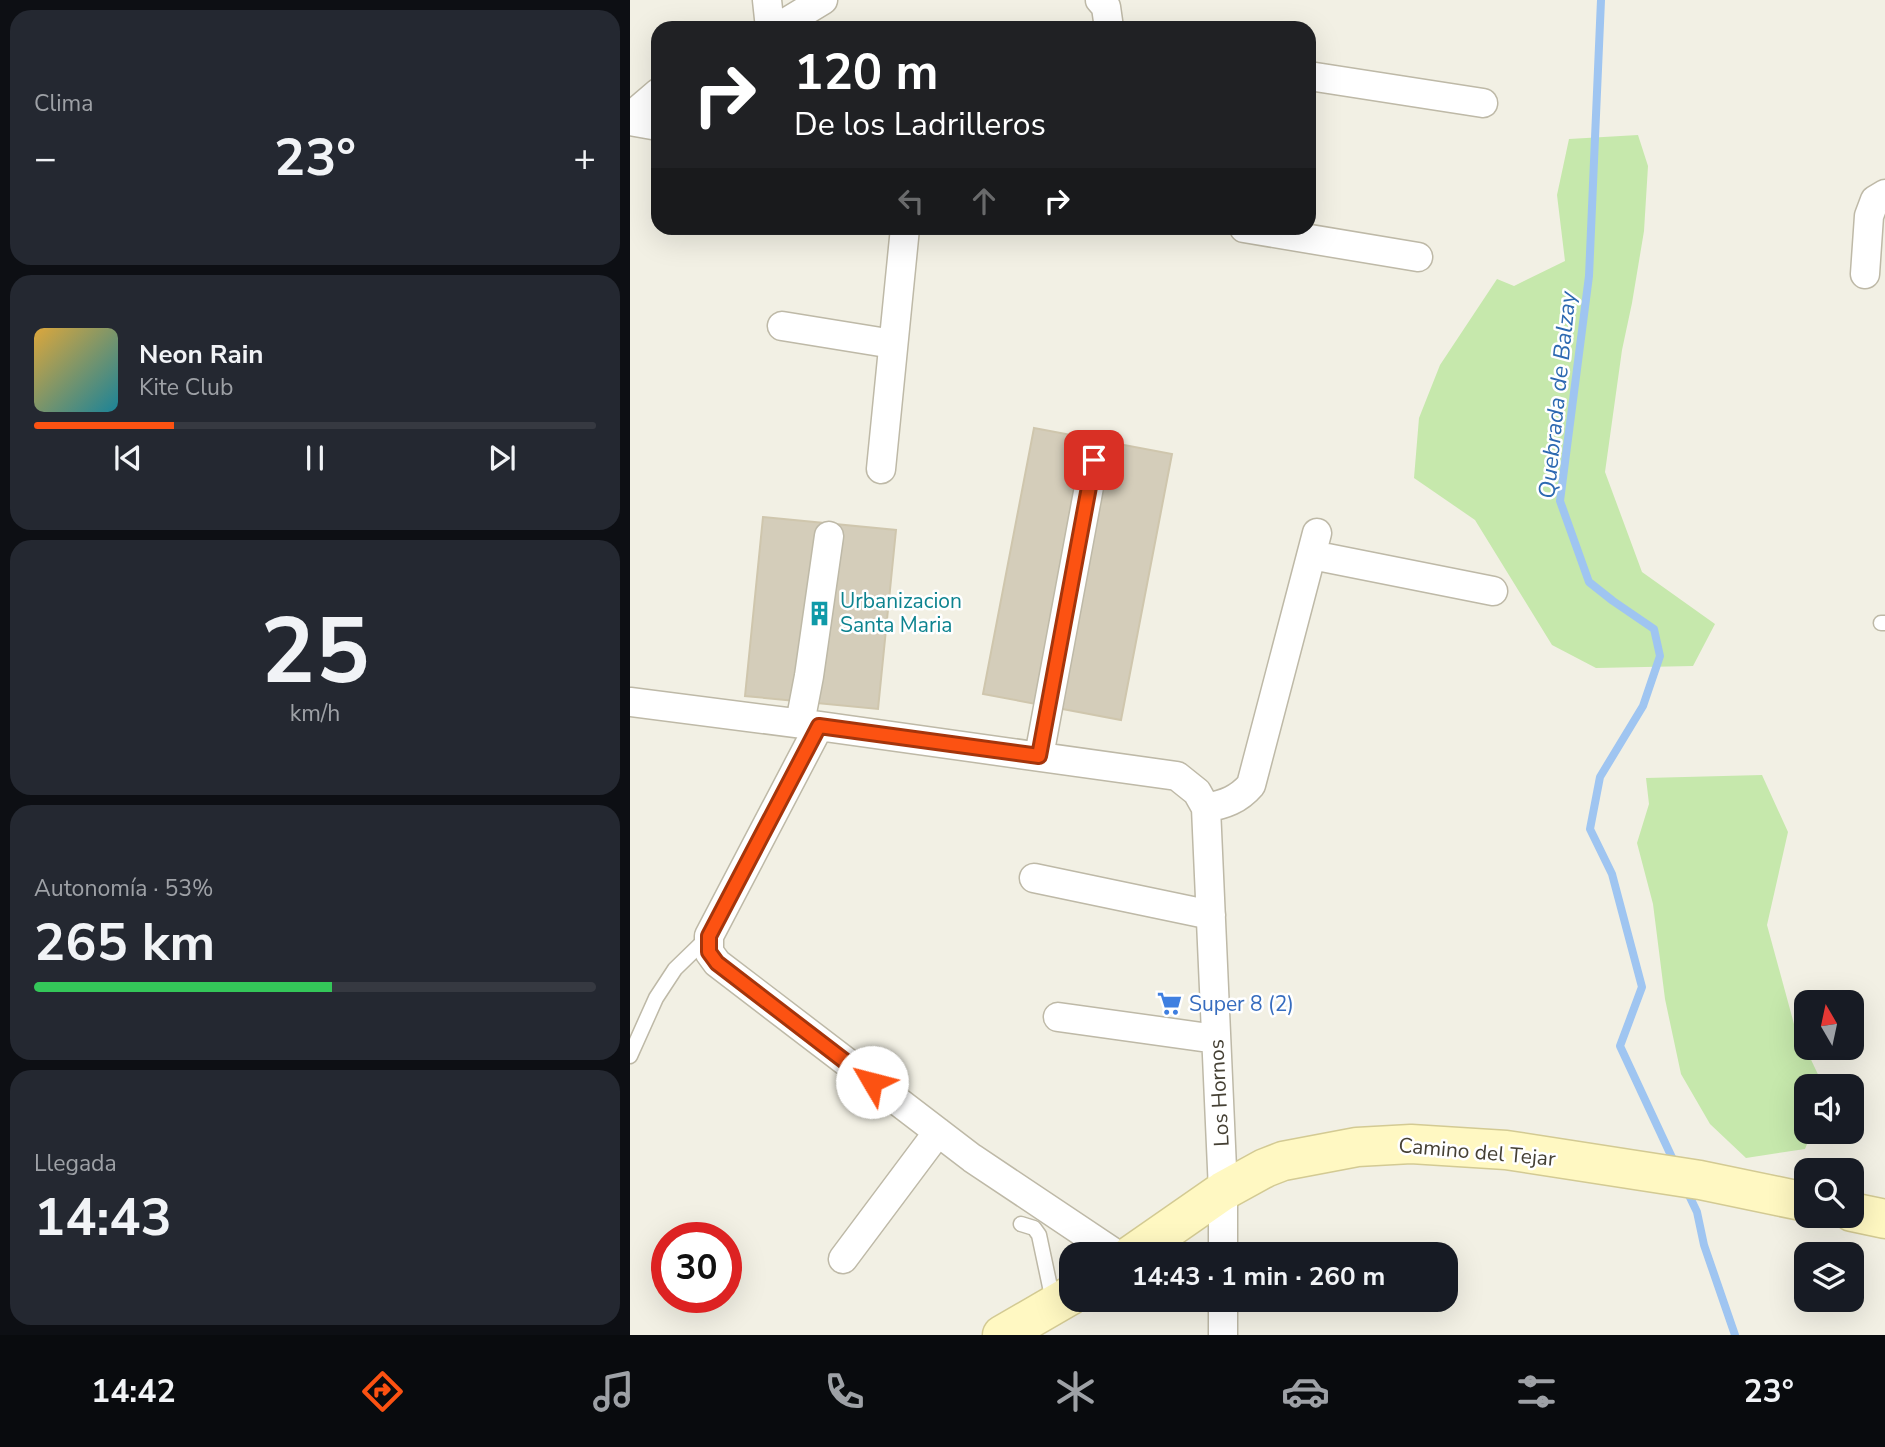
<!DOCTYPE html>
<html lang="es">
<meta charset="utf-8">
<style>
:root{--surface:#171b24;--page:#242831;--text:#f1f3f6;--muted:#9ea1a6;--line:#363941;--accent:#fc5212}
body{margin:0;font-family:"Nunito Sans",sans-serif;background:var(--page);color:var(--text);height:100vh;display:flex;flex-direction:column;font-size:26px;white-space:nowrap}
*{box-sizing:border-box;margin:0}
p{font-size:23px;color:var(--muted)}
.icon{flex:none;width:38px;height:38px;fill:none;stroke:currentColor;stroke-width:2;stroke-linecap:round;stroke-linejoin:round}
.map{position:relative;flex:1;overflow:hidden}
.panel{display:flex;flex-direction:column;gap:10px;padding:10px;background:#0d0f14;width:630px}
.panel>*{flex:none}
.guide{position:absolute;left:21px;top:21px;width:665px;height:214px;border-radius:21px;box-shadow:0 7px 28px #0002;background:#202124;color:#fff;overflow:hidden}
.needle{width:46px;rotate:351deg}
.controls{position:absolute;left:1164px;top:990px;display:grid;gap:14px}
.controls a{display:grid;place-items:center;width:70px;height:70px;border-radius:14px;background:var(--surface);box-shadow:0 7px 28px #0002;font-size:35px}
.speed{position:absolute;left:21px;top:1222px;display:flex;gap:14px;font-size:35px;font-weight:700;text-align:center}
.speed>*{display:grid;place-content:center;width:91px;height:91px;border-radius:50%;background:var(--surface);box-shadow:0 7px 28px #0002;line-height:1}
.speed .limit{border:10px solid #d22;background:#fff;color:#111}
.pin{position:absolute;display:grid;place-items:center;width:60px;height:60px;color:#fff;margin:-30px;border-radius:14px;box-shadow:0 4px 10px #0006}
.me{position:absolute;width:77px;margin:-38px;rotate:307deg;stroke-linejoin:round;filter:drop-shadow(0 0 5px #0008)}
.turn{display:flex;align-items:center;gap:24px;height:147px;padding:0 28px;font-size:32px}
.turn .icon{width:91px;height:91px;stroke-width:2.5}
.turn b{display:block;font-size:49px;line-height:60px}
.lanes{display:flex;align-items:center;height:66px;padding:0 28px;background:#0003;justify-content:center;gap:35px;direction:ltr}
.lanes .off{opacity:.35}
.big{font-size:52px;font-weight:700;line-height:1.1}
.panel .tile{flex:1;display:flex;flex-direction:column;justify-content:center;gap:10px;min-width:0;padding:0 24px;border-radius:21px;background:var(--page)}
.panel .dial{align-items:center;gap:0}
.dial b{font-size:91px;line-height:1}
.song{display:flex;align-items:center;gap:21px}
.cover{width:84px;height:84px;border-radius:10px;background:linear-gradient(135deg,hsl(40 70% 55%),hsl(190 70% 35%))}
.played{height:7px;border-radius:4px;background:linear-gradient(90deg,var(--accent) 25%,var(--line) 25%)}
.keys{display:flex;justify-content:space-around;direction:ltr}
.heat{display:flex;justify-content:space-between;align-items:center;font-size:38px;direction:ltr}
.charge{height:10px;border-radius:5px;background:linear-gradient(90deg,#34c759 53%,var(--line) 0)}
.trip{position:absolute;left:429px;top:1242px;width:399px;height:70px;border-radius:21px;background:var(--surface);box-shadow:0 7px 28px #0002;font-weight:700;line-height:70px;text-align:center}
.dock{display:flex;height:112px;justify-content:space-around;align-items:center;background:#090b0e;color:var(--muted)}
.dock .icon{width:49px;height:49px}
.dock .active{color:var(--accent)}
.dock b{font-size:32px;color:var(--text)}
main{display:flex;flex:1;min-height:0}
.map>svg:first-child{display:block}
</style>
<main>
<section class="panel">
<div class="tile"><p>Clima</p>
<div class="heat"><a>−</a><b class="big">23°</b><a>+</a></div>
</div>
<div class="tile">
<div class="song"><i class="cover"></i><div><b>Neon Rain</b><p>Kite Club</p></div></div>
<div class="played"></div>
<div class="keys"><svg class="icon" aria-label="previous" viewBox="0 0 24 24"><path d="M18 5L8 12l10 7zM5 5v14"/></svg><svg class="icon" aria-label="pause" viewBox="0 0 24 24"><path d="M8 5v14M16 5v14"/></svg><svg class="icon" aria-label="next" viewBox="0 0 24 24"><path d="M6 5l10 7-10 7zM19 5v14"/></svg></div>
</div>
<div class="tile dial"><b>25</b><p>km/h</p></div>
<div class="tile"><p>Autonomía · 53%</p><b class="big">265 km</b><div class="charge"></div></div>
<div class="tile"><p>Llegada</p><b class="big">14:43</b></div>
</section>
<div class="map">
<svg width="1255" height="1335" viewBox="0 0 1255 1335">
<rect width="100%" height="100%" fill="#f2f0e4"/>
<path fill="#c6e8ac" d="M1008,135l10,31 -4,65 -12,72 -10,47 -17,122 37,100 73,52 -22,42 -97,2 -44,-23 -77,-125 -61,-42 5,-60 21,-53 57,-86 17,7 51,-25 -8,-66 12,-56z
M1132,775l26,57 -21,93 27,99 30,63h-18v45h6l-7,17 -59,9 -36,-34 -29,-50 -16,-75 -12,-95 -16,-61 12,-39 -3,-26z"/>
<g fill="none" stroke-linecap="round" stroke-linejoin="round">
<path stroke="#9fc5f1" stroke-width="8" d="M971,0l-12,276 -29,225 29,81 24,19 41,28 6,27 -17,50 -43,71 -10,52 22,45 30,113 -22,59 55,118
M1056,1189l11,23 7,33 31,90"/>
</g>
<path fill="#d4cdba" stroke="#cfc6ad" stroke-width="2" d="M404,428l138,26 -51,266 -138,-26z
M133,517l133,13 -18,179 -133,-13z"/>
<g fill="none" stroke-linecap="round" stroke-linejoin="round">
<defs>
<path id="lane" d="M1251,623h4
M0,1056l26,-58 19,-29 33,-32
M391,1224l13,4 5,7 14,66"/>
<path id="street" d="M137,0l3,28
M470,0l6,7 3,21
M147,28l46,-28
M679,76l174,27
M0,117l28,-24
M0,121l28,5
M614,228l174,29
M1235,274l4,-58 6,-16 10,-6
M152,326l111,18
M251,469l24,-241
M682,555l181,36
M0,702l189,24 358,50 20,16 9,16 17,383v64
M170,723l9,-47 20,-140
M189,726l-110,210v16l8,11 255,195 145,97
M409,756l55,-296
M576,808c19,-4 32,-8 45,-23l66,-252
M404,878l177,37
M428,1017l158,22
M213,1259l95,-127
M593,1335v-35"/>
<path id="secondary" d="M1222,1212l33,7
M501,1255l92,-64 42,-23 18,-7 74,-14 54,-3 95,6 194,30 106,22
M372,1335l69,-40"/>
</defs>
<use href="#lane" stroke="#beb9a7" stroke-width="17"/>
<use href="#street" stroke="#beb9a7" stroke-width="31"/>
<use href="#secondary" stroke="#d3ca93" stroke-width="41"/>
<use href="#lane" stroke="#fff" stroke-width="14"/>
<use href="#street" stroke="#fff" stroke-width="28"/>
<use href="#secondary" stroke="#fff8c2" stroke-width="38"/>
</g>
<g fill="none" stroke-linecap="round" stroke-linejoin="round">
<defs>
<path id="route" d="M242,1082l-155,-119 -8,-11v-16l110,-210 220,30 55,-296"/>
</defs>
<use href="#route" stroke="#a4350c" stroke-width="18"/>
<use href="#route" stroke="#fc5212" stroke-width="12"/>
</g>
<defs>
<symbol id="building-bare" viewBox="-9 -9 18 18"><path d="M-4-6H4V6H1V3H-1V6H-4ZM-2.5-4.3h1.7v1.8h-1.7ZM.8-4.3h1.7v1.8H.8ZM-2.5-1h1.7V.8h-1.7ZM.8-1h1.7V.8H.8Z" fill="#0f9aa8" stroke="#fff" stroke-width="2.5" paint-order="stroke"/></symbol>
<symbol id="supermarket-bare" viewBox="-9 -9 18 18"><path d="M-6-5.5h2.5l.6 2H6L4.5 2H-2.5L-4.4-4H-6ZM-1.5 3.2a1.3 1.3 0 1 0 .1 0ZM3 3.2a1.3 1.3 0 1 0 .1 0Z" fill="#3f7fe0" stroke="#fff" stroke-width="2.5" paint-order="stroke"/></symbol>
</defs>
<g fill-rule="evenodd">
<use href="#building-bare" x="172" y="596" width="35" height="35"/>
<use href="#supermarket-bare" x="522" y="986" width="35" height="35"/>
</g>
<g text-anchor="middle" stroke-width="5" stroke-linejoin="round" paint-order="stroke">
<g font-size="21" fill="#0d838f" stroke="#fff" text-anchor="start">
<text x="210" y="608">Urbanizacion<tspan x="210" dy="24">Santa Maria</tspan></text>
</g>
<g font-size="21" fill="#366cbe" stroke="#fff" text-anchor="start">
<text x="559" y="1011">Super 8 (2)</text>
</g>
<g font-size="21" fill="#454034" stroke="#fff">
<text transform="translate(589 1093) rotate(-93)" y="7">Los Hornos</text>
<text transform="translate(847 1152) rotate(5)" y="7">Camino del Tejar</text>
</g>
<g font-size="23" font-style="italic" fill="#2d69b1" stroke="#fff">
<text transform="translate(927 395) rotate(-84)" y="8">Quebrada de Balzay</text>
</g>
</g>
</svg>
<div class="controls">
<a><svg class="needle" viewBox="-14 -14 28 28"><path d="M0-13l5 13h-10z" fill="#e53935"/><path d="M0 13l5-13h-10z" fill="#9ea1a6"/></svg></a>
<a><svg class="icon" aria-label="sound" viewBox="0 0 24 24"><path d="M4 9h4l5-4v14l-5-4H4zM17 9q2 3 0 6"/></svg></a>
<a><svg class="icon" aria-label="search" viewBox="0 0 24 24"><circle cx="10" cy="10" r="6"/><path d="M15 15l6 6"/></svg></a>
<a><svg class="icon" aria-label="layers" viewBox="0 0 24 24"><path d="M12 4l9 5-9 5-9-5zM3 14l9 5 9-5"/></svg></a>
</div>
<div class="speed"><div class="limit">30</div></div>
<div class="pin" style="left:464px;top:460px;background:#d93025"><svg class="icon" aria-label="arrive" viewBox="0 0 24 24"><path d="M6 21V4h12l-3 4 3 4H6"/></svg></div>
<svg class="me" style="left:242px;top:1082px" viewBox="-20 -20 40 40"><circle r="19" fill="#fff"/><path d="M0-13L10 11 0 6-10 11z" fill="#fc5212"/></svg>
<div class="trip">14:43 · 1 min · 260 m</div>
<div class="guide">
<div class="turn"><svg class="icon" aria-label="right" viewBox="0 0 24 24"><path d="M7 20v-9h11M14 6l5 5-5 5"/></svg><div><b>120 m</b>De los Ladrilleros</div></div>
<div class="lanes"><svg class="icon off" aria-label="left" viewBox="0 0 24 24"><path d="M17 20v-9H6M10 6l-5 5 5 5"/></svg><svg class="icon off" aria-label="ahead" viewBox="0 0 24 24"><path d="M12 20V5M6 11l6-6 6 6"/></svg><svg class="icon" aria-label="right" viewBox="0 0 24 24"><path d="M7 20v-9h11M14 6l5 5-5 5"/></svg></div>
</div>
</div>
</main>
<nav class="dock">
<b>14:42</b>
<svg class="icon active" aria-label="directions" viewBox="0 0 24 24"><path d="M12 3l9 9-9 9-9-9zM9 14v-3h6M13 9l2 2-2 2"/></svg>
<svg class="icon" aria-label="music" viewBox="0 0 24 24"><path d="M9 18V5l10-2v13"/><circle cx="6" cy="18" r="3"/><circle cx="16" cy="16" r="3"/></svg>
<svg class="icon" aria-label="phone" viewBox="0 0 24 24"><path d="M5 4h4l2 5-3 2q2 4 5 5l2-3 5 2v4C11 20 4 13 5 4z"/></svg>
<svg class="icon" aria-label="climate" viewBox="0 0 24 24"><path d="M12 3v18M4 7l16 10M4 17L20 7"/></svg>
<svg class="icon" aria-label="car" viewBox="0 0 24 24"><path d="M5 17H2v-5l4-1 3-4h7l3 4 3 1v5h-3M9 17h6M6 11h13"/><circle cx="7" cy="17" r="2"/><circle cx="17" cy="17" r="2"/></svg>
<svg class="icon" aria-label="filters" viewBox="0 0 24 24"><path d="M4 7h16M4 17h16"/><circle cx="9" cy="7" r="2"/><circle cx="15" cy="17" r="2"/></svg>
<b>23°</b>
</nav>
